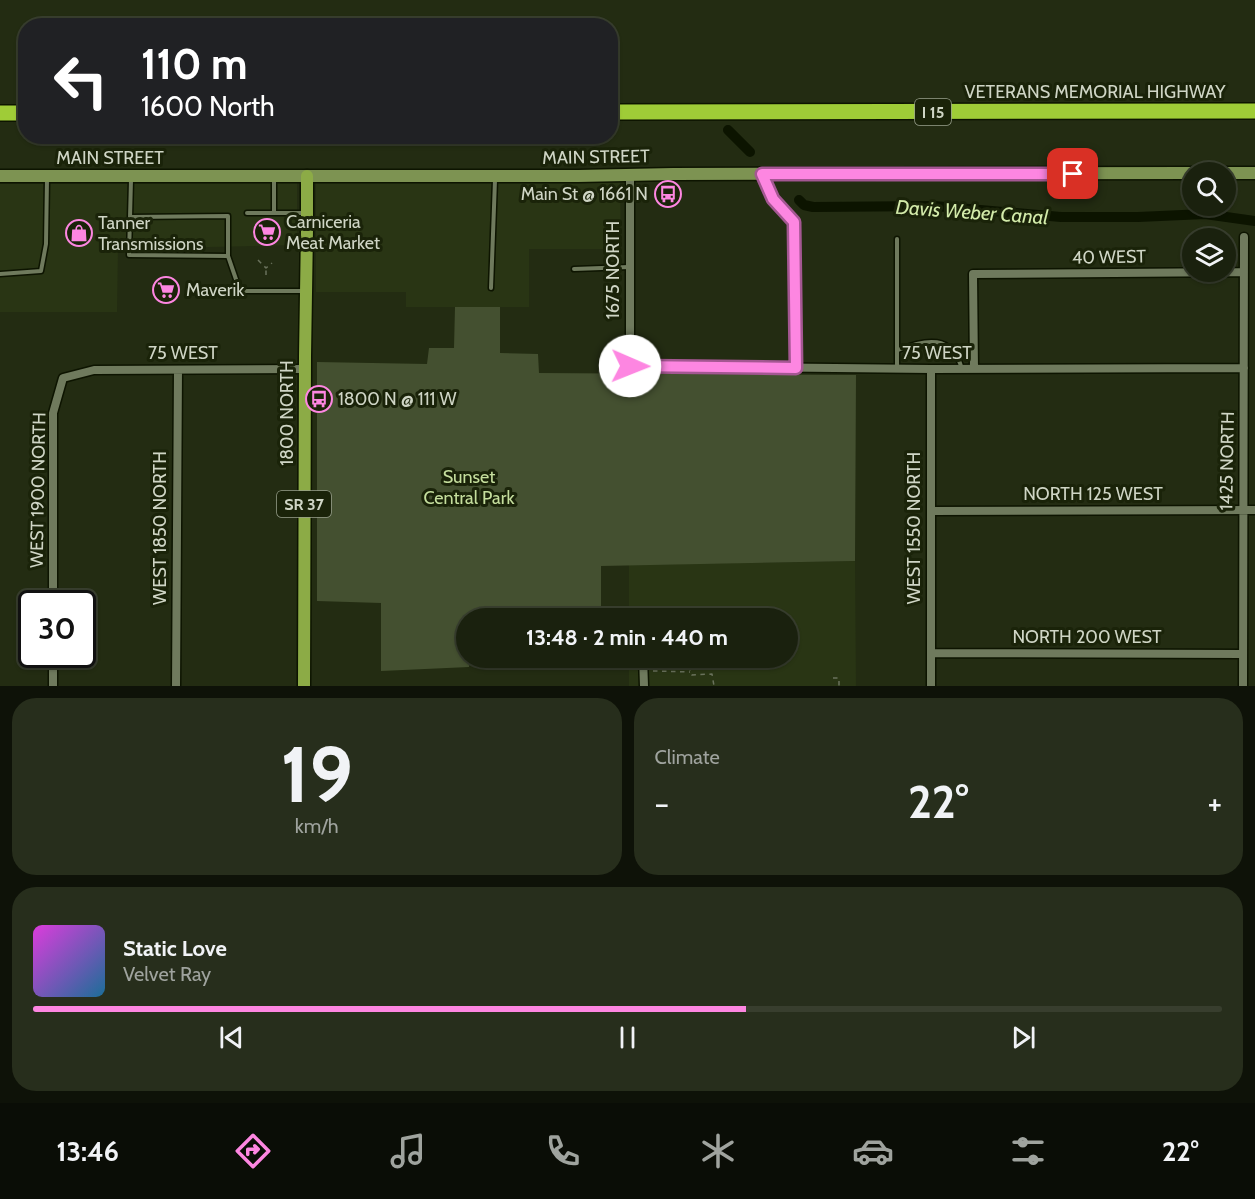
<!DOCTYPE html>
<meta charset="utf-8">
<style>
:root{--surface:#1a210e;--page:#272e1c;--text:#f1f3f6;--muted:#9fa39e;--line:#383e2e;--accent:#fd86e1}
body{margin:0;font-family:Cabin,sans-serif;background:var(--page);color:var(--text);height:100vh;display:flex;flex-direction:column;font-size:22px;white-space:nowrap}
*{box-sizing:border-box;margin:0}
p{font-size:20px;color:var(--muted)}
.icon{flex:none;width:33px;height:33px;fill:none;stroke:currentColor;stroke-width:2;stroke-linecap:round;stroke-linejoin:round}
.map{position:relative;height:686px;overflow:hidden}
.panel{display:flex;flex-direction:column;gap:12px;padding:12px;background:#0e1208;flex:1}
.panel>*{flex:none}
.banner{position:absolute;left:18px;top:18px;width:600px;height:126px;border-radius:24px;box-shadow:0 2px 4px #0004,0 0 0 2px var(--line);background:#202124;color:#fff;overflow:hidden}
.tools{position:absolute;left:1182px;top:162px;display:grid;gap:12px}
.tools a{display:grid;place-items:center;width:54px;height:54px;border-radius:50%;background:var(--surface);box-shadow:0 2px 4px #0004,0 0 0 2px var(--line);font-size:30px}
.speed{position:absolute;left:18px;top:590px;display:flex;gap:12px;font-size:30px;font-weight:700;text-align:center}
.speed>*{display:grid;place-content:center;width:78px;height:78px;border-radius:50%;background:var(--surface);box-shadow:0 2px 4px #0004,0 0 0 2px var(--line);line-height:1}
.speed .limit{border:3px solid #111;border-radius:9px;background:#fff;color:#111}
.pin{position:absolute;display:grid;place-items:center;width:51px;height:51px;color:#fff;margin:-26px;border-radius:12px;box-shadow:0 3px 9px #0006}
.me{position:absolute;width:66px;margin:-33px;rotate:91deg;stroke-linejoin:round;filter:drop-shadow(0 0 4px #0008)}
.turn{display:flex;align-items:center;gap:21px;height:126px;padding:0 24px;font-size:27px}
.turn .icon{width:78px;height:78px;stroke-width:2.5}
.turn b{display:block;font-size:42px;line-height:51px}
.big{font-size:45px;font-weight:800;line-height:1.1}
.panel .card{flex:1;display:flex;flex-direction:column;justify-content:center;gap:9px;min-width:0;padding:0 21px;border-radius:24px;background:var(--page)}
.panel .dial{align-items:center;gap:0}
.dial b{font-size:78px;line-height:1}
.song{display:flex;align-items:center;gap:18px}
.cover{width:72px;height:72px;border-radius:9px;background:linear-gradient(135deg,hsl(300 70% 55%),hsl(200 70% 35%))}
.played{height:6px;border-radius:3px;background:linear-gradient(90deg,var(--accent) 60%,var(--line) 60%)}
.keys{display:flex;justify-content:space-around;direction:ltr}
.heat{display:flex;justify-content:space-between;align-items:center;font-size:33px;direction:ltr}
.panel .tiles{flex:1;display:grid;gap:12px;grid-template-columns:1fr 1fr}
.card:last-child{grid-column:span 2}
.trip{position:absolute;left:456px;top:608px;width:342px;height:60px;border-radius:30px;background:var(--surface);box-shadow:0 2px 4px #0004,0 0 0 2px var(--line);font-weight:800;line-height:60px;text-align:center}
.menu{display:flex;height:96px;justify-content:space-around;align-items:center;background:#0a0d06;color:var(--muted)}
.menu .icon{width:42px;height:42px}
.menu .selected{color:var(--accent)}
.menu b{font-size:27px;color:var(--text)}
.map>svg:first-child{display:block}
</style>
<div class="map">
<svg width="1255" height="686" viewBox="0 0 1255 686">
<rect width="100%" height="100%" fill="#232c12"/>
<path fill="#293514" d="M316,180h304l1,69h-92v58h-123v-15h-90z
M297,183v62l-179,4 -1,63h-117v-128z
M855,561l1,125h-227v-29h159v-39h-159v-53z"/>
<path fill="#445030" d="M455,307h45v46l38,1 1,19 317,2 -1,186 -254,5v52h-135v39h4l-1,10 -88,4v-68l-64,-2v-239l110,2 2,-16h25z"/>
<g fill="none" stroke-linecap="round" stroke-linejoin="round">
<path stroke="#0c1400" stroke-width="10" d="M728,130l22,22
M799,200l5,5 9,2 121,-1 127,11h77l67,-3 50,7"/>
<defs>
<path id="lane" d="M131,180l-2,75 99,1
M247,213h57
M274,213v-35
M130,217l98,-1v40l12,35h63
M897,239v129
M574,269l55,-2
M0,274l41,-3 5,-27 1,-65
M491,288l4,-108
M898,350c28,-11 54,-16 64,19"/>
<path id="street" d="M762,174l11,25 21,23 2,146
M630,175v191l301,3 313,-1
M931,369v317
M974,369l-1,-95 271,-2
M931,511l324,-1
M53,603v-190l10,-35 31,-8 211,-1
M931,653l312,1
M643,657l1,29
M53,686v-32
M176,686l2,-316
M1243,686l1,-449"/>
<path id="secondary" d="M1226,173h29
M0,176h578l95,-2 519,-1"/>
<path id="primary" d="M304,686l1,-330 2,-126v-54"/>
<path id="highway" d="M610,112l645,-1
M0,113h26"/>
</defs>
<use href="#lane" stroke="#0d1400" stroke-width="7"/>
<use href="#street" stroke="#0d1400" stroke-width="11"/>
<use href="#secondary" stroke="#0d1400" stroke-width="15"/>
<use href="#primary" stroke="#0d1400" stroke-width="15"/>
<use href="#highway" stroke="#0d1400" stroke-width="18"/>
<path stroke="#6a725c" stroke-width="1.5" stroke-dasharray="4.5 4.5" stroke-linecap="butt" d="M258,260l8,8 6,-5
M266,275v-7
M318,388h2
M707,618l4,-4h48
M690,657v15l2,3 20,-1 2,12
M653,671l37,1
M833,678h6v8"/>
<use href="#lane" stroke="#6f7a5d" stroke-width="4"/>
<use href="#street" stroke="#6f7a5d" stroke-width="8"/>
<use href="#secondary" stroke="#7d9352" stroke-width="12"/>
<use href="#primary" stroke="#8cab46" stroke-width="12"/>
<use href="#highway" stroke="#9fcc37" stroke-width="15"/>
</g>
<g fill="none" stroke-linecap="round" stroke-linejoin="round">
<defs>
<path id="route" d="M630,366l166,2 -2,-146 -21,-23 -11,-25h311"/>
</defs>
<use href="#route" stroke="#a45792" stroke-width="15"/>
<use href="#route" stroke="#fd86e1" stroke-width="10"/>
</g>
<defs>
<symbol id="bus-ring" viewBox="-11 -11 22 22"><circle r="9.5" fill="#1a2309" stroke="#fd86e1" stroke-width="1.5"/><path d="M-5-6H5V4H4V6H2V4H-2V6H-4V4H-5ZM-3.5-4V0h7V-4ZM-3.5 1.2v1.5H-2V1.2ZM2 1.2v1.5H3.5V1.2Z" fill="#fd86e1"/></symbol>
<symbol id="supermarket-ring" viewBox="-11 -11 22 22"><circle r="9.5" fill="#1a2309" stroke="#fd86e1" stroke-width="1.5"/><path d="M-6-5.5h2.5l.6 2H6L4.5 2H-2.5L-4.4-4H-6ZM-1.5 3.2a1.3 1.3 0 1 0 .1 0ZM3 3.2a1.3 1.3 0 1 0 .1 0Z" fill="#fd86e1"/></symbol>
<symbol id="shop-ring" viewBox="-11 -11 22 22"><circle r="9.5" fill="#1a2309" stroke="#fd86e1" stroke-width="1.5"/><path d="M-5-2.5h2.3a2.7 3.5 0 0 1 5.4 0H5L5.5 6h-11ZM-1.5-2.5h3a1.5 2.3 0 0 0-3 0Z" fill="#fd86e1"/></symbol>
</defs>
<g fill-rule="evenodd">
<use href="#bus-ring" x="653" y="179" width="30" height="30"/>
<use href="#supermarket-ring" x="252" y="217" width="30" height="30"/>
<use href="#shop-ring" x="64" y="218" width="30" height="30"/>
<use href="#supermarket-ring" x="151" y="275" width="30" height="30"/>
<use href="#bus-ring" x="304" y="384" width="30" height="30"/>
</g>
<g text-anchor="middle" stroke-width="6" stroke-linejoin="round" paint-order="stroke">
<g fill="#1a2309" stroke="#99a08d" stroke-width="1.5">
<rect x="915" y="99" width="36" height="26" rx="4.5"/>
<rect x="277" y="491" width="54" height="26" rx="4.5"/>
</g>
<g font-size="16" font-weight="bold" fill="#cfd5c5">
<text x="933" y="118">I 15</text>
<text x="304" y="510">SR 37</text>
</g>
<g font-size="18" fill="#cfd5c5" stroke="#1a2309">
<text x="1095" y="98">VETERANS MEMORIAL HIGHWAY</text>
<text transform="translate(596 157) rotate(-1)" y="6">MAIN STREET</text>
<text x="110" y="164">MAIN STREET</text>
<text transform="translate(1109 257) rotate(-1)" y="6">40 WEST</text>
<text transform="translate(613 270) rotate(-90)" y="6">1675 NORTH</text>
<text x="183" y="359">75 WEST</text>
<text x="937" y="359">75 WEST</text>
<text transform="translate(287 413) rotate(-90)" y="6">1800 NORTH</text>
<text transform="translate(1227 461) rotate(-89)" y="6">1425 NORTH</text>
<text transform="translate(38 490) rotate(-89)" y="6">WEST 1900 NORTH</text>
<text x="1093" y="500">NORTH 125 WEST</text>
<text transform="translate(160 528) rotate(-90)" y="6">WEST 1850 NORTH</text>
<text transform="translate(914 528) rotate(-90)" y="6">WEST 1550 NORTH</text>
<text x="1087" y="643">NORTH 200 WEST</text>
</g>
<g font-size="18" fill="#cfd5c5" stroke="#1a2309" text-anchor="start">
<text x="648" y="200" text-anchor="end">Main St @ 1661 N</text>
<text x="286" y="228">Carniceria<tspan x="286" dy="21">Meat Market</tspan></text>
<text x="98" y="229">Tanner<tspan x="98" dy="21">Transmissions</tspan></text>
<text x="186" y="296">Maverik</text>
<text x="338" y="405">1800 N @ 111 W</text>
</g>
<g font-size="18" fill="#c5de9d" stroke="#1a2309">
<text x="469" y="483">Sunset<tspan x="469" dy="21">Central Park</tspan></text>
</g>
<g font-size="20" font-style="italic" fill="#d3ebaa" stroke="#1a2309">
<text transform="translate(972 212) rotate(4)" y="7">Davis Weber Canal</text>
</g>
</g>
</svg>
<div class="tools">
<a><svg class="icon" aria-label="search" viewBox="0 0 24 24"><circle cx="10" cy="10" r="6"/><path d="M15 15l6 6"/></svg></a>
<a><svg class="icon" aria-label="layers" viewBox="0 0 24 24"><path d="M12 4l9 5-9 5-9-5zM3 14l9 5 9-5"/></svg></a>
</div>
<div class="speed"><div class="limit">30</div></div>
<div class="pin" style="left:1073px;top:174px;background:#d93025"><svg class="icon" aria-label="arrive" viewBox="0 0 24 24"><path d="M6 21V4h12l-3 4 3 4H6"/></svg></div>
<svg class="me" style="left:630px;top:366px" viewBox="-20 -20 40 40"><circle r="19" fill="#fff"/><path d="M0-13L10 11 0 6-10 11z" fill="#fd86e1"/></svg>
<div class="trip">13:48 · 2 min · 440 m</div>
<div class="banner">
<div class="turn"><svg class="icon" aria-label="left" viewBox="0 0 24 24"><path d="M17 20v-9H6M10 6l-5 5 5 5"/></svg><div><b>110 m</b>1600 North</div></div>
</div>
</div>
<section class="panel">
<div class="tiles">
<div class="card dial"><b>19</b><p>km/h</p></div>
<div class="card"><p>Climate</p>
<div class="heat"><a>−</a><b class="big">22°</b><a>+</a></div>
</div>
<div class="card">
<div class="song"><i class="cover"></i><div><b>Static Love</b><p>Velvet Ray</p></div></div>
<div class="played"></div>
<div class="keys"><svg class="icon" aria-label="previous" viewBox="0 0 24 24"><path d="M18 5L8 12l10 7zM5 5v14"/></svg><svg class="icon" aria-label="pause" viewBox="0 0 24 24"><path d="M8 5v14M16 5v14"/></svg><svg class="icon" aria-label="next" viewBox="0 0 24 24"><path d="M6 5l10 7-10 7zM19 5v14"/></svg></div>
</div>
</div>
</section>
<nav class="menu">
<b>13:46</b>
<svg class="icon selected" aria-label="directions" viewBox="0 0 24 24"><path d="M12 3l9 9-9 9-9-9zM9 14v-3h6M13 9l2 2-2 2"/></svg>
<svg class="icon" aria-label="music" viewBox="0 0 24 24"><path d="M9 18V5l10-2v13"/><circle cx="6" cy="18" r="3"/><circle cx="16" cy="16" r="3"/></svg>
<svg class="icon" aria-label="phone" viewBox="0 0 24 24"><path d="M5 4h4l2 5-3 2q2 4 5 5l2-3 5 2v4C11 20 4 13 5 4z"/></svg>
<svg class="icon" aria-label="climate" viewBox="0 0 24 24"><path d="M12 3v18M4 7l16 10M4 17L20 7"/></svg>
<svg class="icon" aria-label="car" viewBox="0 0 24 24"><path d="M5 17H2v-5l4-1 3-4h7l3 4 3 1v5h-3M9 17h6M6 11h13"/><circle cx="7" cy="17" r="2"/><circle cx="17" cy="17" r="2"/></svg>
<svg class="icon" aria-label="filters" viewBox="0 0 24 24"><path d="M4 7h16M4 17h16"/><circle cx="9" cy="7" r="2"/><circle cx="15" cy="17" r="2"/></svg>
<b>22°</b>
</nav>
